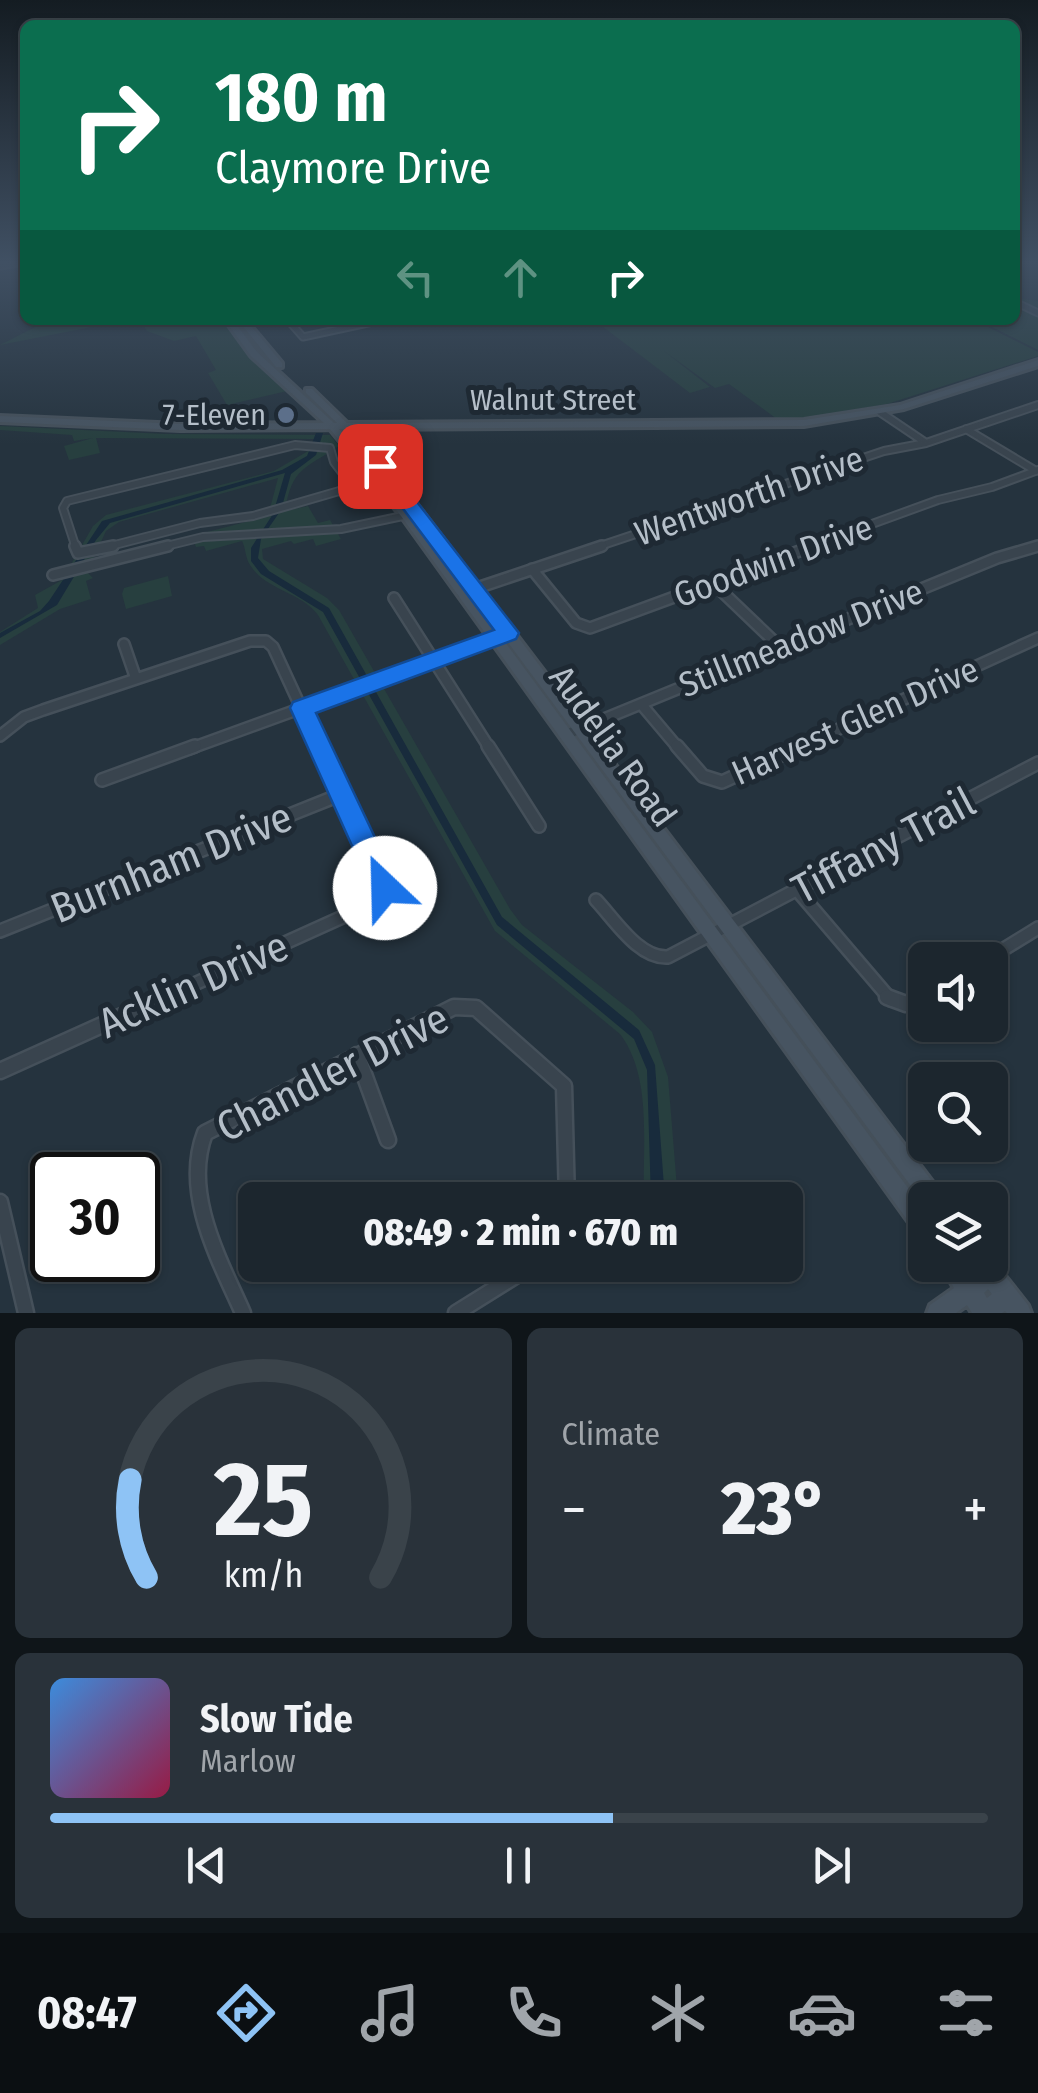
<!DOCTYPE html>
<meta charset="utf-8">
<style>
:root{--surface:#1c262e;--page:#29323a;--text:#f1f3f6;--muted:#a0a5aa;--line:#3a434a;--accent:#8ec3f5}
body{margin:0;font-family:"Fira Sans Condensed",sans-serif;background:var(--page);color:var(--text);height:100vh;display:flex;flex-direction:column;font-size:38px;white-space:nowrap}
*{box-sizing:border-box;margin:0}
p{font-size:32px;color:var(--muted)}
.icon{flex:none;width:55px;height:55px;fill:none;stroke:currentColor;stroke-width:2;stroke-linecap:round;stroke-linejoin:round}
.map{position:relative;height:1313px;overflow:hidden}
.sheet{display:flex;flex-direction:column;gap:15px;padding:15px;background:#0f1519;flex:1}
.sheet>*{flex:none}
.banner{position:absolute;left:20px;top:20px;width:1000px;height:305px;border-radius:15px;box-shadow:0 2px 8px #0004,0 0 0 2px var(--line);background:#0b6e4f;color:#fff;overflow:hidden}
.buttons{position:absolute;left:908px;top:942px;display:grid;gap:20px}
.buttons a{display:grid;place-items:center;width:100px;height:100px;border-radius:15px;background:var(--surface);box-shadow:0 2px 8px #0004,0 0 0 2px var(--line);font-size:50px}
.speed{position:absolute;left:30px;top:1152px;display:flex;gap:20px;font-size:50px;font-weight:700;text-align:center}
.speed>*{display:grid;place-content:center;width:130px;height:130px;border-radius:50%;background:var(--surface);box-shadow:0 2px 8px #0004,0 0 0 2px var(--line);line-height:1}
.speed .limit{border:5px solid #111;border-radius:15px;background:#fff;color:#111}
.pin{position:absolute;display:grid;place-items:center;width:85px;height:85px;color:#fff;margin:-42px;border-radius:20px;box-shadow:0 5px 15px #0006}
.me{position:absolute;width:110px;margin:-55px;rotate:336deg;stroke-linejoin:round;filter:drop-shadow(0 0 8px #0008)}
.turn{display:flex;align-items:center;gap:35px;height:210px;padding:0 30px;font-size:45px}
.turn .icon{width:130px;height:130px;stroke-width:2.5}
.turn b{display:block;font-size:70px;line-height:85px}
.lanes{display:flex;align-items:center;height:95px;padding:0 30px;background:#0003;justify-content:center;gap:50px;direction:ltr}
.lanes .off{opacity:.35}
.big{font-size:75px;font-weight:800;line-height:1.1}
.sheet .card{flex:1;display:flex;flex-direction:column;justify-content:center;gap:15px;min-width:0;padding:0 35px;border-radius:15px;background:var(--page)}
.sheet .dial{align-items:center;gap:0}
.dial svg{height:260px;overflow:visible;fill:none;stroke:var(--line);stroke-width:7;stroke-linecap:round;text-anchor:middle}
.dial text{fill:var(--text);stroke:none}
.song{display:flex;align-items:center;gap:30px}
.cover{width:120px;height:120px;border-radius:15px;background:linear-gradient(135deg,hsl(210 70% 55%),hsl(340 70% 35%))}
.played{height:10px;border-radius:5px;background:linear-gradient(90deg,var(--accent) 60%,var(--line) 60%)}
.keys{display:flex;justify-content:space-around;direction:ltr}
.heat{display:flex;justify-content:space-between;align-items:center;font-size:55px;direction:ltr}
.sheet .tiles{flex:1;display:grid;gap:15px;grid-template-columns:1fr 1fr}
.card:last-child{grid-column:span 2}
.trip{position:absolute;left:238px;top:1182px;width:565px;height:100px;border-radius:15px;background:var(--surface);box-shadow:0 2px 8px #0004,0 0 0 2px var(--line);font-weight:800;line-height:100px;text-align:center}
.dock{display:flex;height:160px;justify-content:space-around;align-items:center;background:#0b0f12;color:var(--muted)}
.dock .icon{width:70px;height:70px}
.dock .on{color:var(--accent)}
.dock b{font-size:45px;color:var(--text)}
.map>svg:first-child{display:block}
</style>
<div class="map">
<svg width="1038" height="1313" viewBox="0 0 1038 1313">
<rect width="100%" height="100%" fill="#25333e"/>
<path fill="#273f3f" d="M1015,298l23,3v49l-60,-30h37z
M49,320h78l-127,25z
M140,320h85l29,42 33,29 -60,14 -19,-32 8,-3 -20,-34 -22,5 -27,-10z
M594,320h343l8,5 29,-5 64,32v4l-151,48 -106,18 -52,-38 -14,4 -51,-37 46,36 -20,6z
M0,426l166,8 164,1 9,11c-34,23 -47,21 -54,65l23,-5 10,17 12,-3 11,19 -25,7 -3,-7 -19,5 -3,-3 -29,8 1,10 64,39 12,12 171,299 12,16 111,87 19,20 16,45 10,123h-34c-2,-52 9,-123 -24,-166l-125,-103 -177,-316c-17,-23 -53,-25 -68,-50 -5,-8 -4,-16 -8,-24l-36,10 -2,-5 -8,1 -4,-11 76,-20 10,-38 -159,44 -13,9 -19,41 6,6 -7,3 5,18 -31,10 -60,36v-13l38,-24 -3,-13 27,-15 31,-54 13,-11 168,-44 41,-24 1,-8 -220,-1 4,15 -31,7 -5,-14 29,-8 -19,3 -2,-6 -72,-5z
M168,576l4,20 -46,13 -4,-15 2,-6z"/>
<path fill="#182b3c" d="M316,433h7l-7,22 -25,19 -10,36 -20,29 -3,19 11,13 60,37 173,309 137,113 16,35 10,135h-14l-4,-130 -13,-31 -137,-114 -174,-313 -62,-38 -10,-13v-13l22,-34 12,-41 -175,50 -14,17 -39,65 -57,33v-5l40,-22 9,-10 53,-80 180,-51 25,-14z"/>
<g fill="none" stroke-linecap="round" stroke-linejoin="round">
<path stroke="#182b3c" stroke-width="4" d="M682,1265l5,10"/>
<defs>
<path id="street-far4" d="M0,266l25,-4
M1015,302l23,11
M288,320l15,17 79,-17"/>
<path id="street-far3" d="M880,412l46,31
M966,429l70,42
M353,487l29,-9
M76,548l-13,-40 4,-7 228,-56 35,3 4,14 19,25
M103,548l97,-25 53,-7 100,-29
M158,548l45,-11 138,-8 76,-16
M594,548l290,-97 42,-8 112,-38
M806,548l132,-48 54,-13 46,-17
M1030,548l8,-2"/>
<path id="street-far2" d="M75,546l3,7 35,-7
M532,569l44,54 14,5 223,-82
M53,575l115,-29
M713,583l67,64
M462,593l140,-47
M394,598l96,151
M124,644l12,35
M641,704l38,45
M565,735l432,-177 41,-12
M0,736l24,-19 19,-7 207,-69h16l7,6 47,102
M189,749l319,-116
M795,749l243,-111"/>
<path id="street-far1" d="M488,746l51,80
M677,746l26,30 19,6 79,-36
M102,780l93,-34
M797,890l94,110
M596,900c19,20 43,59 72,57l370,-194
M0,931l342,-137
M986,960l52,-32
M159,1000l210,-95 16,-17 -66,-142
M920,1000l5,-3"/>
<path id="street" d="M887,997l19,7 19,-7
M357,1055l31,85
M0,1071l164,-74
M0,1202l26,111
M243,1313c-24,-54 -61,-120 -38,-180l249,-126 22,1 88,78 3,114
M456,1313l77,-48"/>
<path id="secondary" d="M225,320h8l24,32 77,71h3l-31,-30v-4h6l35,34 457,-3 96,-15 138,-45v6l-134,43 -100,17 -452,3 51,57 538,707 3,7h-19v5l-530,-715 -52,-61h-4l70,83 516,699v27l-7,-3 -517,-719 -71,-87 -150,1 -180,-8v-6l180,8 144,-1 -73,-67z
M238,320h8l36,43v4h-6z
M990,1257l38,48 3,8h-24l-2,-2 -3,2h-30l-5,-8 -11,8h-29l3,-8 24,-17 -13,-23h23l7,11 5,-3 -3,-8h17zM988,1289l4,5 -5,4 -3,-5z"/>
</defs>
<use href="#street-far4" stroke="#45505a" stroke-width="9"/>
<use href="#street-far3" stroke="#45505a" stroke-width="10"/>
<use href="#street-far2" stroke="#45505a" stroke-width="14"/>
<use href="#street-far1" stroke="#45505a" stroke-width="16"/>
<use href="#street" stroke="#45505a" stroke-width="19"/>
<use href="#secondary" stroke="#45505a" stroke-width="6"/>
<use href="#street-far4" stroke="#39444e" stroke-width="5"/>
<use href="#street-far3" stroke="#39444e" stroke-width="6"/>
<use href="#street-far2" stroke="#39444e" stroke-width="9"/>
<use href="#street-far1" stroke="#39444e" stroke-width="11"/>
<use href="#street" stroke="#39444e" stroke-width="14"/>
<use href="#secondary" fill="#475461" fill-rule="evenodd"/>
</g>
<linearGradient id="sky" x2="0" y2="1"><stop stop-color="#141c22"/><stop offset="0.59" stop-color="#405063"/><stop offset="1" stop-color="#405063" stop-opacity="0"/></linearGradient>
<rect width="1038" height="444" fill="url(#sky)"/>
<path fill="#1a73e8" stroke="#114b97" stroke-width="2.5" d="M380,460l6,2 133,171 -3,6 -200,74 83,175 -4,9 -10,3 -10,-3 -85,-189 3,-6 201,-72 -123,-164z"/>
<circle fill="#5c6f8a" stroke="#1e2933" stroke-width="4" cx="286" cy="415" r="10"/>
<g text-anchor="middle" stroke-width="10" stroke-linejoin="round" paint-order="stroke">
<g font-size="30" fill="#b5bfc9" stroke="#1e2933">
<text x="553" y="410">Walnut Street</text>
</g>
<g font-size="30" fill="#b5bfc9" stroke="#1e2933" text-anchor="end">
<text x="266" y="425">7-Eleven</text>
</g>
<g font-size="35" fill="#b5bfc9" stroke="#1e2933">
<text transform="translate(749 496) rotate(-19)" y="12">Wentworth Drive</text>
<text transform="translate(773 561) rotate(-20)" y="12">Goodwin Drive</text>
<text transform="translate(801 638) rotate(-22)" y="12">Stillmeadow Drive</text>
<text transform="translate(855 721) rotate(-24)" y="12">Harvest Glen Drive</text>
<text transform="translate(613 746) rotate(54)" y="12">Audelia Road</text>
</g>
<g font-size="42" fill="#b5bfc9" stroke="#1e2933">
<text transform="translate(883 845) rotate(-28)" y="15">Tiffany Trail</text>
<text transform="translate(171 862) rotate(-22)" y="15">Burnham Drive</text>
<text transform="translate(193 984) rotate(-24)" y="15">Acklin Drive</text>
<text transform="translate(332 1072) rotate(-27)" y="15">Chandler Drive</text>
</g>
</g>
</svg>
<div class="buttons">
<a><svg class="icon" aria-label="sound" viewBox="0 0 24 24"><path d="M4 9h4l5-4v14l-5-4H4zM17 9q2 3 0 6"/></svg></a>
<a><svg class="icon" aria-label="search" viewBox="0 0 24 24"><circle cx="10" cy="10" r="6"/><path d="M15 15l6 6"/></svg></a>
<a><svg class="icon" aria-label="layers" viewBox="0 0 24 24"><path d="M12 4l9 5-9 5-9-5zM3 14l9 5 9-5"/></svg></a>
</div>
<div class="speed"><div class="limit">30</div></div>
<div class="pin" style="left:380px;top:466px;background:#d93025"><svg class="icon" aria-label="arrive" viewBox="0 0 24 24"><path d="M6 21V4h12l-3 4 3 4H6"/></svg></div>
<svg class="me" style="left:385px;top:888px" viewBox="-20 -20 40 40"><circle r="19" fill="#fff"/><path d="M0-13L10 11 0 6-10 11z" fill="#1a73e8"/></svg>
<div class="trip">08:49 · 2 min · 670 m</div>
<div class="banner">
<div class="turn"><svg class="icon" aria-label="right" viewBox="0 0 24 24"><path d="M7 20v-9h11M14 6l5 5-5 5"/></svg><div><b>180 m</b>Claymore Drive</div></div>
<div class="lanes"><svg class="icon off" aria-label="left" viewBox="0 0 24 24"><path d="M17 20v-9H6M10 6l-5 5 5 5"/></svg><svg class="icon off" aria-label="ahead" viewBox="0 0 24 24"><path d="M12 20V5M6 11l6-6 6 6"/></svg><svg class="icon" aria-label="right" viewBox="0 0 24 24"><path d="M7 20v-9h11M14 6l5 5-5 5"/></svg></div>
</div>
</div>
<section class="sheet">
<div class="tiles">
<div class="card dial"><svg viewBox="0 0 100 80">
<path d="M14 69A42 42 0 1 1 86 69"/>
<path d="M14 69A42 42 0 0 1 9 39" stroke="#8ec3f5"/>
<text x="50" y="56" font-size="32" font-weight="700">25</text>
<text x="50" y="72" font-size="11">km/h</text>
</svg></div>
<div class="card"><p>Climate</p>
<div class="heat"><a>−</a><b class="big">23°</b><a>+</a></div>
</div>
<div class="card">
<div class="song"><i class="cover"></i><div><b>Slow Tide</b><p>Marlow</p></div></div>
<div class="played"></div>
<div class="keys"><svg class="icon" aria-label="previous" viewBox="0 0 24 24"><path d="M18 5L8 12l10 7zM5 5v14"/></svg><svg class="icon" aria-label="pause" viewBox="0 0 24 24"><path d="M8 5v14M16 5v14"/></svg><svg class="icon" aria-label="next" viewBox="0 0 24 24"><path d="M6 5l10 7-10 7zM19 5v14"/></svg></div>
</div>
</div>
</section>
<nav class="dock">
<b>08:47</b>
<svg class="icon on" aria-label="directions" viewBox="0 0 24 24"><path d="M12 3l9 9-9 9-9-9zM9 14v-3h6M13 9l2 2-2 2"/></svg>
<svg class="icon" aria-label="music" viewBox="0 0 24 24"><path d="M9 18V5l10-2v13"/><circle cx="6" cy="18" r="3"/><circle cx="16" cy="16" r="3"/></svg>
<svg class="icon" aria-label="phone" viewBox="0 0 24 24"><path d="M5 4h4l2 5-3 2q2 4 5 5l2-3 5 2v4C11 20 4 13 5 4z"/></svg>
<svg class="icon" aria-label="climate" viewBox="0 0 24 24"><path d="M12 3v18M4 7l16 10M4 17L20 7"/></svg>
<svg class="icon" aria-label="car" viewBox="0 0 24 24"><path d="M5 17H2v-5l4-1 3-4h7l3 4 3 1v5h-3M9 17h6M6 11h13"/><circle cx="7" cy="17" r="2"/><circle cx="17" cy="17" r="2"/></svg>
<svg class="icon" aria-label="filters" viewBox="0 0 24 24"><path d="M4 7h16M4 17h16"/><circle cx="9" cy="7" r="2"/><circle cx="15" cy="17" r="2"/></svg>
</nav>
